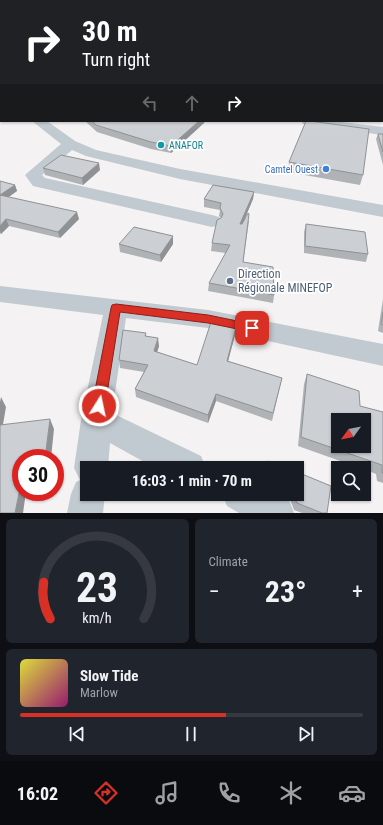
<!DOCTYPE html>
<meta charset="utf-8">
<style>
:root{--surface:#171b24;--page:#20242c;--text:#f1f3f6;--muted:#9ea1a6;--line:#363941;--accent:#d93025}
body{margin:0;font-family:"Roboto Condensed",sans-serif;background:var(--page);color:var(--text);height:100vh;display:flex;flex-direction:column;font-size:15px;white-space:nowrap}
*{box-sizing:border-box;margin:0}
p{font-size:13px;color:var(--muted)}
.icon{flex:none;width:22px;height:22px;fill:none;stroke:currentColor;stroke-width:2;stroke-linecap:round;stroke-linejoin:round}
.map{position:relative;height:513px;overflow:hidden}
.panel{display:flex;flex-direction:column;gap:6px;padding:6px;background:#0d0f14;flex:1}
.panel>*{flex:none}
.banner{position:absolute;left:0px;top:0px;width:383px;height:122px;box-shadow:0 1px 3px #0004;background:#202124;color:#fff;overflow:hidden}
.needle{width:26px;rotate:237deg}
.buttons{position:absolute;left:331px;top:413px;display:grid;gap:8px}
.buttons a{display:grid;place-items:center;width:40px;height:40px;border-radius:0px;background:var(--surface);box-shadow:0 1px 3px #0004;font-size:20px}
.speed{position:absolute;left:12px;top:449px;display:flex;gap:8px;font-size:20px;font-weight:700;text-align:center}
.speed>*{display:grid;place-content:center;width:52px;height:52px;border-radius:50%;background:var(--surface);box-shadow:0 1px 3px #0004;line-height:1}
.speed .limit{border:6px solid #d22;background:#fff;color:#111}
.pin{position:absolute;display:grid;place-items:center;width:34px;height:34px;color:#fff;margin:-17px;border-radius:8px;box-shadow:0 2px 6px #0006}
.me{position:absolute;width:44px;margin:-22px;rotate:10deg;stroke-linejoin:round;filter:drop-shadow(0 0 3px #0008)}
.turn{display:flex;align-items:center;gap:14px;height:84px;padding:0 16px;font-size:18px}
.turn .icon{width:52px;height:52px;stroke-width:2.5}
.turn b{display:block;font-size:28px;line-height:34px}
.lanes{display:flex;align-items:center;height:38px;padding:0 16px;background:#0003;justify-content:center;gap:20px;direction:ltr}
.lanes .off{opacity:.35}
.big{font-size:30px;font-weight:700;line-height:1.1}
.panel .widget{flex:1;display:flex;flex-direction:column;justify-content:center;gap:6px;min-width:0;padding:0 14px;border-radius:6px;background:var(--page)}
.panel .dial{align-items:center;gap:0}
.dial svg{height:104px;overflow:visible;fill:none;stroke:var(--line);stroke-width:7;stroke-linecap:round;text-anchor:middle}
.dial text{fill:var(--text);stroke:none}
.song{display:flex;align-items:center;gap:12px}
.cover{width:48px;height:48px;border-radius:6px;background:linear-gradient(135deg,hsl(60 70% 55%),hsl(320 70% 35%))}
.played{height:4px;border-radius:2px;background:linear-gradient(90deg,var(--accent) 60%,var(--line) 60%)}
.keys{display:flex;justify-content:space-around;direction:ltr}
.heat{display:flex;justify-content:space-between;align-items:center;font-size:22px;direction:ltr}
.panel .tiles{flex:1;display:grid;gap:6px;grid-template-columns:1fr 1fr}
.widget:last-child{grid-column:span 2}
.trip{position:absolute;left:80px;top:461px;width:224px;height:40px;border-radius:0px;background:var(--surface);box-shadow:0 1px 3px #0004;font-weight:700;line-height:40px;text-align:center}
.menu{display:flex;height:64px;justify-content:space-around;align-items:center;background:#090b0e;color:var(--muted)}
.menu .icon{width:28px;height:28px}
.menu .selected{color:var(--accent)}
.menu b{font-size:18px;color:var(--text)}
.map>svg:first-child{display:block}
</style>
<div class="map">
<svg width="383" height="513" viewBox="0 0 383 513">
<rect width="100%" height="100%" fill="#f4f2f2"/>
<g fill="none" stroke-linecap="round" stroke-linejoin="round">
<path fill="#c1cad0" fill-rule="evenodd" d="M382,59h1v6h-1z
M0,110h1l-1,9z
M32,121h15l28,20 21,9 84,19 203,36v12l-203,-38 -94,-23 -14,-6 -30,25 3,3 167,37 7,2 2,4 -2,4 -7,2 -179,-41 -8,-11 36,-31z
M301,121h32l50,6v8l-75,-10 -5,-1z
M0,286l208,24 175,34v22l-175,-38 -82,-10 -14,95 89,43 5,12h-51l-45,-25 -2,25h-21v26h18l-2,19h-36l4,-19 5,-12 4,-2 -6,-12 7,-48 22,-105 -103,-13z
M222,494h54l13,6 5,13h-55l-12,-7z"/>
</g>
<path fill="#afb3b6" d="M85,121h120l-1,2 -33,30 -20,-4 -54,-17z
M378,134h5v31l-7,-26z
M289,162l74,13 -3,10 -72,-13z
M43,168l57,2 -17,15 -38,-10z
M0,181l15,4 2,6 -9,6 71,22 -19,19 -51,-12 -8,8 -1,-1z
M254,192l-1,7 -9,21 5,1 -6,42 31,32 -1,8 -65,-12 1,-8 17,-30 -15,-2 1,-8 9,-25 -2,-2 1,-6 -16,-3v-8z
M306,224l62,30 -2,8 -62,-9v-21z
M119,244h54l-12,18 -41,-10z
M383,299v34l-5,-2z
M146,333v3l13,10 -2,6 40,13 38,-30 -7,26 54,17 -10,43 -56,-20 -8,22 -72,-26 -1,-8 9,-17 -24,-4 -1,-8z
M307,374l53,32 23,6v71l-6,-2 -1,-7 -12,-5v-1h-4l-62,-22 6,-62z
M280,494h17l30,19h-25l-8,-3 -4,-11z"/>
<path fill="#8f9294" d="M0,93h1v7h-1z
M199,121h6l-1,2 -33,30v-7z
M99,163l1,7 -17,15 -1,-7z
M15,185l2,6 -15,11 -2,-7z
M254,192l-1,7 -14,33 1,-8z
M77,212l2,7 -19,19 -2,-6z
M6,219l3,7 -8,8 -1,-3v-5z
M173,236v8l-12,18 -1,-7z
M236,327l-1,8 -9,34 1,-8z
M158,338l1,8 -4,13 -1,-8z
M216,394v7l-8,22v-8z
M1,397l5,10 -5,29 -1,-1v-33z
M50,419l4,10 -3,29h-6z
M21,483v9h5l-3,21h-8z"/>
<path fill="#ccd0d4" stroke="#8f9294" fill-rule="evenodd" d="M0,58h1v35h-1z
M92,121h107l-28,25 -20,-4 -55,-17z
M306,121h4l59,8 -6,46 -74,-13z
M378,134h5v18z
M61,155l38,8 -17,15 -39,-10z
M0,181l15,4 -15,10z
M213,185l41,7 -14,32h2l6,-11 1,1 -6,48 30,5 1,28 -65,-12 21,-38 -18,-2 5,-23 4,-2 2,-4 -3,-6 1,-5 -17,-4z
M0,195l77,17 -19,20 -52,-13 -6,7z
M306,224l59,8 3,22 -63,-8z
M134,227l39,9 -13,19 -41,-11z
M383,312v13l-2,-1z
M211,322l25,5 -9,34 55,17 -9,35 -57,-19 -8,21 -73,-26 13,-24 -29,-5 4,-30 23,3 -1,3 13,2 -4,13 43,14z
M307,374l52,17 1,15 23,6v61h-1v-8l-81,-28zM338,420h26v26h-26z
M50,419l-5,39h-24v25l-6,30h-15v-88z
M267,461l19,7h-21z
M297,472l34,14 -4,27h-5l-25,-10 -4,-9h4z"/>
<linearGradient id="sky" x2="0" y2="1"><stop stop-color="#86c4e8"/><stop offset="0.45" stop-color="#faf9f9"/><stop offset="1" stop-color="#faf9f9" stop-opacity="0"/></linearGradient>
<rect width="383" height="130" fill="url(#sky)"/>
<path fill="#d93025" stroke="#8d1f18" d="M116,304l92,11 44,9 4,1 2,3 -2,3 -4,1 -44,-9 -88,-11 -15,94 -2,4 -4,2 -5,-2 -2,-4 19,-98 1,-3z"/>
<circle fill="#0f9aa8" stroke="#fff" stroke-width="1.5" cx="161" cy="145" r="4"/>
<circle fill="#3f7fe0" stroke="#fff" stroke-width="1.5" cx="326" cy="169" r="4"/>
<circle fill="#5c6f8a" stroke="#fff" stroke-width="1.5" cx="230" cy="281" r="4"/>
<g text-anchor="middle" stroke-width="3.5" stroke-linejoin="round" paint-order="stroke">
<g font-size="10" fill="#0d838f" stroke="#fff" text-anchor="start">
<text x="169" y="149">ANAFOR</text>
</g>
<g font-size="10" fill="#366cbe" stroke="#fff" text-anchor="end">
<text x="318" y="173">Camtel Ouest</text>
</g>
<g font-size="12" fill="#4e5e75" stroke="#fff" text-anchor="start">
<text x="238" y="278">Direction<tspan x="238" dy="14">Régionale MINEFOP</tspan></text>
</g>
</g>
</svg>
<div class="buttons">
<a><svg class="needle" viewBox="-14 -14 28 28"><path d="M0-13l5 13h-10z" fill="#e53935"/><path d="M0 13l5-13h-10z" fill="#9ea1a6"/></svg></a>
<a><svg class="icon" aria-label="search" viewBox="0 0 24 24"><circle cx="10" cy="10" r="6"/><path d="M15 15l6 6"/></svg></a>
</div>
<div class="speed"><div class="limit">30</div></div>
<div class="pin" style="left:252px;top:328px;background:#d93025"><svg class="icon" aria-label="arrive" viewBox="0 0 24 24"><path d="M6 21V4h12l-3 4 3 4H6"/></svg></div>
<svg class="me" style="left:99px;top:406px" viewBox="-20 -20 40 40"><circle r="17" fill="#d93025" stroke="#fff" stroke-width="3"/><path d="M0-11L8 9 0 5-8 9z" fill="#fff"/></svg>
<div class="trip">16:03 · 1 min · 70 m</div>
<div class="banner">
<div class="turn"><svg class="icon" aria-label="right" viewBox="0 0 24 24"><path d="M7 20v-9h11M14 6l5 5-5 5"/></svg><div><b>30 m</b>Turn right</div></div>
<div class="lanes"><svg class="icon off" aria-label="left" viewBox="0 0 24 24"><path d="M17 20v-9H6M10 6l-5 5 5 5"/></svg><svg class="icon off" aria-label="ahead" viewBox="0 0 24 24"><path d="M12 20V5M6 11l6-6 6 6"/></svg><svg class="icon" aria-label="right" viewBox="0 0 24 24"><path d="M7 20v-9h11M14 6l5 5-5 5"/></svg></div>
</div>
</div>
<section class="panel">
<div class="tiles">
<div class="widget dial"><svg viewBox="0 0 100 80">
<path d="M14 69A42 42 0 1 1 86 69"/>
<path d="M14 69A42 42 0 0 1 9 41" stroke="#d93025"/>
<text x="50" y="56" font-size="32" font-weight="700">23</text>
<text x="50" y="72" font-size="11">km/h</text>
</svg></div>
<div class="widget"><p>Climate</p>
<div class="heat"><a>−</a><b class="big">23°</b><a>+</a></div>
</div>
<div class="widget">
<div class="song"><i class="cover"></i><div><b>Slow Tide</b><p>Marlow</p></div></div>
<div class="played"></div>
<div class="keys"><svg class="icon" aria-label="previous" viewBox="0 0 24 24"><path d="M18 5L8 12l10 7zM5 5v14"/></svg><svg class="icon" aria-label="pause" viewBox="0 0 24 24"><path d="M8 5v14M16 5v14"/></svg><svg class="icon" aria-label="next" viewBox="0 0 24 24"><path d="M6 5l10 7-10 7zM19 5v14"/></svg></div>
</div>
</div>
</section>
<nav class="menu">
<b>16:02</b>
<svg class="icon selected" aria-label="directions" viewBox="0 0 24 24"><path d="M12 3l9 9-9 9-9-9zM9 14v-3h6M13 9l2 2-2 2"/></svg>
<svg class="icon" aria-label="music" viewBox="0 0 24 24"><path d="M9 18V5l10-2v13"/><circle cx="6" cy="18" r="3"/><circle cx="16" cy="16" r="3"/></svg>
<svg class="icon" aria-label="phone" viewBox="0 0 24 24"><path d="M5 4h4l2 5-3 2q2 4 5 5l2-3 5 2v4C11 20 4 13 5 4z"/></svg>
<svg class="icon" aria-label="climate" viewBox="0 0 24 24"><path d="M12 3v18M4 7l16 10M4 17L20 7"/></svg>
<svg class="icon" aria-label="car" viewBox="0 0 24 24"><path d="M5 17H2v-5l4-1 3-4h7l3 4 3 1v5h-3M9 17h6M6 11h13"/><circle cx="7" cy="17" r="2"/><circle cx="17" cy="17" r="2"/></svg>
</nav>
